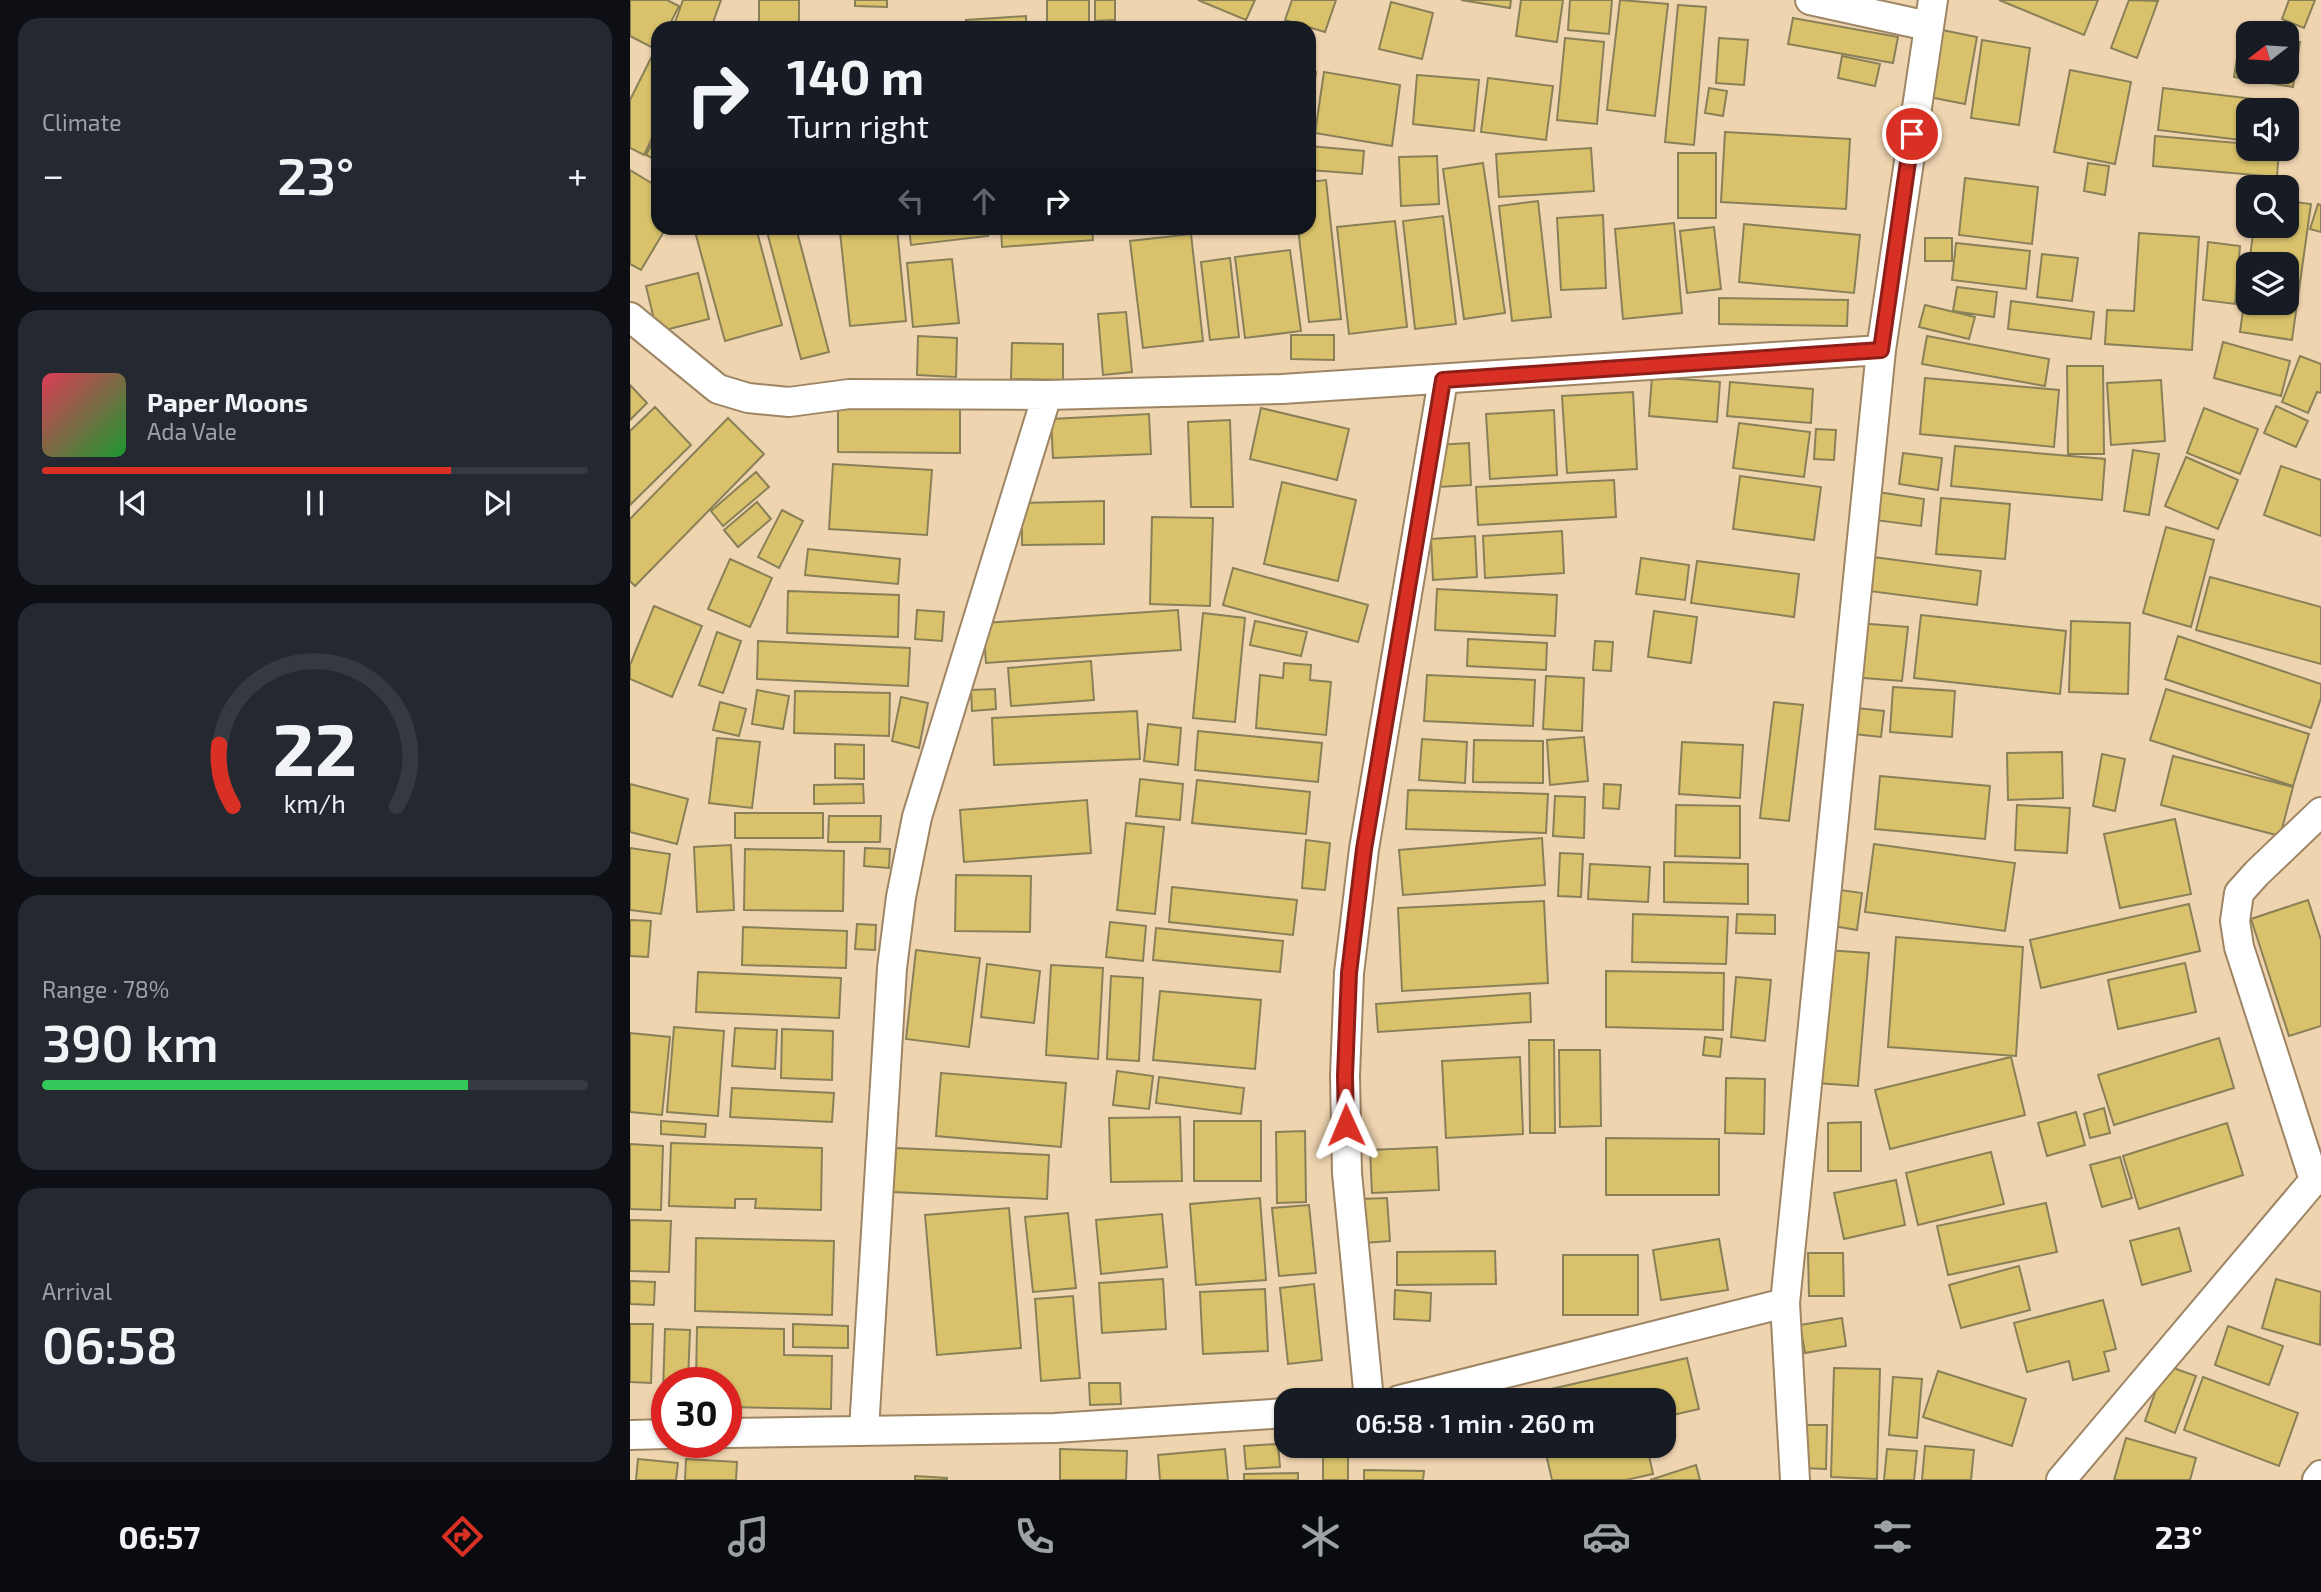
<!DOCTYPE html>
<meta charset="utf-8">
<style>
:root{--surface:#171b24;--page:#242831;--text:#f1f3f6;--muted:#9ea1a6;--line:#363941;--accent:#d93025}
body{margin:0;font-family:"Exo 2",sans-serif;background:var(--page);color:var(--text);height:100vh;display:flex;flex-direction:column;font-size:26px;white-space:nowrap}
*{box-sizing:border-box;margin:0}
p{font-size:23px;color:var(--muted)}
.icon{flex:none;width:38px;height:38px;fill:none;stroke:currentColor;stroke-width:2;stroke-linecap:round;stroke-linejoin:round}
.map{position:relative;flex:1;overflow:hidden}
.details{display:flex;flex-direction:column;gap:18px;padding:18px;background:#0d0f14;width:630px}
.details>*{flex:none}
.guide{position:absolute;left:21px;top:21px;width:665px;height:214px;border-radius:21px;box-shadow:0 2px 5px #0004;background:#171b24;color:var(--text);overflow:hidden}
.needle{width:46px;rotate:253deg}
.buttons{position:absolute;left:1606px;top:21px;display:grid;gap:14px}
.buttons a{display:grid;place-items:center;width:63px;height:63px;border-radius:14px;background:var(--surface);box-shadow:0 2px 5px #0004;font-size:35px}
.speed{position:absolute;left:21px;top:1367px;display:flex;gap:14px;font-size:35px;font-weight:700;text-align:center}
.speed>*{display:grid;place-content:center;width:91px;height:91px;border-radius:50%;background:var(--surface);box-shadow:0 2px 5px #0004;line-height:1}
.speed .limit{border:10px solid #d22;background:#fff;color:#111}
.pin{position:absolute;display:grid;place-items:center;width:60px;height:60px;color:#fff;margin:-30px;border:4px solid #fff;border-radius:50%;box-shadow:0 2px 7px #0007}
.me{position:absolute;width:77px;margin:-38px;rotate:359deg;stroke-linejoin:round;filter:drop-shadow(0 0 5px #0008)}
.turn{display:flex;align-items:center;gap:24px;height:147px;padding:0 21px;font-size:32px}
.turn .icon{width:91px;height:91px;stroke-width:2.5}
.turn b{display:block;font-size:49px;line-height:60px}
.lanes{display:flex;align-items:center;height:66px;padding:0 21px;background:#0003;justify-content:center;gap:35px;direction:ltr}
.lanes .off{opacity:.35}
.big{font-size:52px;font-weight:600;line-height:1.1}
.details .tile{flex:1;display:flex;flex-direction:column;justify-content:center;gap:10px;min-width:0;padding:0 24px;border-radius:21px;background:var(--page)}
.details .dial{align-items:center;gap:0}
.dial svg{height:182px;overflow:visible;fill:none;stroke:var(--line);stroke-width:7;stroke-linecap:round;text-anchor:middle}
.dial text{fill:var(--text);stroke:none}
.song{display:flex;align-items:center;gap:21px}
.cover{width:84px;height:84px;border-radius:10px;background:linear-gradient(135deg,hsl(350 70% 55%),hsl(130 70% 35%))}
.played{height:7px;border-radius:4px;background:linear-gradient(90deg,var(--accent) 75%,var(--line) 75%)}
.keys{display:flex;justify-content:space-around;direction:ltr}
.heat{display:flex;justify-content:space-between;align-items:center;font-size:38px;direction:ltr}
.charge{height:10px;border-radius:5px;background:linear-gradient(90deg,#34c759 78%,var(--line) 0)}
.trip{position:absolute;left:644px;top:1388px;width:402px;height:70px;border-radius:21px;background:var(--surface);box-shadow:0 2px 5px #0004;font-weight:600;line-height:70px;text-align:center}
.tabs{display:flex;height:112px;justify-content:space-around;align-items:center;background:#090b0e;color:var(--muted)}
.tabs .icon{width:49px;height:49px}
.tabs .active{color:var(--accent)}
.tabs b{font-size:32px;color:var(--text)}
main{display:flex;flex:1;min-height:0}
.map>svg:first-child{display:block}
</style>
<main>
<section class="details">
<div class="tile"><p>Climate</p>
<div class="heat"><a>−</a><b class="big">23°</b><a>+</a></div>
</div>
<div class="tile">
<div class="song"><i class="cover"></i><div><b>Paper Moons</b><p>Ada Vale</p></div></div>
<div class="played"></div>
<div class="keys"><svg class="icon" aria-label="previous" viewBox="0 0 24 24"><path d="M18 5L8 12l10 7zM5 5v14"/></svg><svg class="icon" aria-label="pause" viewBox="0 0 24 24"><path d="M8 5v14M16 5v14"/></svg><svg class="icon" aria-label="next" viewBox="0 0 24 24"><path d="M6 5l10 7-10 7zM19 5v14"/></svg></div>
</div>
<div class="tile dial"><svg viewBox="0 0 100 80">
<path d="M14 69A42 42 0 1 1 86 69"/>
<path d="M14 69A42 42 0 0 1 8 42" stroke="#d93025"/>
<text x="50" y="56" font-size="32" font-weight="700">22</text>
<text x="50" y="72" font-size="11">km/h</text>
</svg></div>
<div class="tile"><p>Range · 78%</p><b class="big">390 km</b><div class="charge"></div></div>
<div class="tile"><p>Arrival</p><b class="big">06:58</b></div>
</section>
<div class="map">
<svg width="1691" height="1480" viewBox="0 0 1691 1480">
<rect width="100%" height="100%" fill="#efd4b0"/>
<path fill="#d9c26b" stroke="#8a8058" stroke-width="2" d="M0,0h37l12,6 -11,22h-10l-1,22 -27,-14z
M53,0h38l-10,28h-38z
M129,0h40v28h-40z
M225,0h32v7l-32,-1z
M417,0h42v28h-42z
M465,0h20v20l-20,1z
M568,0h57l-9,20z
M662,0h44l-11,32 -40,-12z
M831,0h50l-1,8z
M891,0h42l-6,42 -41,-6z
M940,0h42l-3,34 -41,-4z
M990,0l48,4 -13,112 -48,-6z
M1369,0h99l-14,35z
M1499,0l29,1 -21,57 -26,-10z
M1659,0h26l-11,28 -22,-9z
M761,2l42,11 -11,46 -43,-10z
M1048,5l28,2 -12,138 -29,-3z
M396,16v12h-59l-1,-8z
M1163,18l105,19 -5,26 -105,-19z
M1312,30l35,7 -12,67 -36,-7z
M1611,33l8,1v38h38v-32l13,2 -7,45 -59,-10z
M935,38l39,4 -7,82 -40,-4z
M1089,38l29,2 -4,45 -28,-2z
M1352,40l48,8 -11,77 -48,-7z
M22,56l6,4v66l-14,29 -14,-7v-48z
M1212,56l38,8 -5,22 -37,-8z
M1440,70l61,12 -16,82 -61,-12z
M679,71l7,1 -4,28h-3z
M694,72l76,13 -8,61 -77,-13z
M787,75l62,5 -5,51 -61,-7z
M858,78l65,8 -7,54 -65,-8z
M1079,88l18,3 -4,25 -18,-3z
M1533,88l108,13 -1,9h-21v31l-91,-11z
M28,132v29l-12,-6z
M1095,132l125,7 -4,70 -125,-7z
M1525,136l94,8v5h30l-2,28 -124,-11z
M679,146l55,5 -2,23 -53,-4z
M961,148l3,43 -95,6 -3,-43z
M1048,153h38v65h-38z
M807,156l2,48 -38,2 -2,-49z
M853,163l22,150 -41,6 -21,-150z
M1458,163l21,3 -4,29 -21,-4z
M0,170l28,17v41h8l-25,42 -11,-6z
M1335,178l73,9 -6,57 -73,-9z
M696,180l15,139 -32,3 -11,-94h11v-46z
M908,201l13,116 -39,4 -13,-115z
M1657,201l24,3 -19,136 -52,-8 9,-65v36h38v-39h-38l5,-38h33z
M1688,204l3,1v27l-11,-3z
M973,215l3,73 -45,2 -4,-72z
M813,216l13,108 -41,5 -12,-108z
M765,221l12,106 -58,7 -12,-107z
M1044,223l8,90 -59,6 -8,-90z
M1114,224l116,11 -6,58 -115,-11z
M1084,227l7,62 -34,4 -7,-62z
M64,228h62l26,97 -57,16z
M136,228h30l33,124 -28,7z
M252,228h15l9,93 -56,5 -10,-94z
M279,228h77l2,8 -77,9z
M371,228h91l1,12 -91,7z
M1509,233l60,4 -7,113 -87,-6 2,-34 27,1z
M561,234l12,107 -60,7 -13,-107z
M1295,238h27v23h-27z
M1578,242l32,4 -5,58 -32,-4z
M1326,243l74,8 -4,38 -74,-9z
M660,250l11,81 -56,7 -10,-81z
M1412,254l36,4 -6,43 -35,-4z
M600,258l9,79 -29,3 -9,-78z
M322,259l7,64 -46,4 -6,-64z
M68,273l11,46 -52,13 -11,-46z
M1327,287l40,5 -3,25 -41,-6z
M1089,298l129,2 -1,26 -128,-2z
M1381,301l83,11 -3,27 -83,-10z
M1295,305l50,12 -6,22 -50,-12z
M496,312l6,60 -29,3 -5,-61z
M661,335h43v25l-43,-1z
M288,336l39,2 -1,39 -39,-2z
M1297,336l122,23 -4,27 -123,-22z
M1593,342l67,19 -9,35 -67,-18z
M382,343l51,1v36l-52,-1z
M1670,356l21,8v29l-4,-1 -9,21 -26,-11z
M1437,366h36l1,88h-36z
M1022,377l68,5 -3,40 -68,-6z
M1295,378l134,12 -5,57 -134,-13z
M1531,380l4,61 -54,4 -4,-62z
M1100,382l83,7 -2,34 -84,-7z
M0,385l17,18 -17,17z
M1003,392l4,77 -70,4 -5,-77z
M208,402l122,1v50l-122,-1z
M1646,406l32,15 -12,26 -32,-14z
M25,407l36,38 -61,60v-74z
M631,408l88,21 -12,51 -87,-21z
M1574,408l54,21 -18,45 -53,-21z
M924,410l3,65 -67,4 -4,-65z
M519,414l2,40 -98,4 -2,-39z
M98,418l36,36 -129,132 -5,-5v-62z
M600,420l3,87h-42l-3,-85z
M1109,423l71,9 -6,45 -71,-9z
M1186,429l20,1 -2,30 -20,-1z
M839,443l2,42 -32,2 -2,-42z
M1325,446l150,13 -3,41 -151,-14z
M1503,450l26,4 -10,61 -25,-4z
M1273,453l39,5 -4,32 -39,-6z
M1556,457l52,23 -20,49 -53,-23z
M203,464l99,6 -5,65 -98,-6z
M1651,466l40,14v56l-57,-21z
M126,472l13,15 -46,39 -12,-15z
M1110,476l81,11 -7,53 -81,-11z
M984,480l2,37 -138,8 -2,-38z
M652,482l74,18 -18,81 -74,-17z
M1248,492l46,7 -3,27 -46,-6z
M1311,498l69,6 -5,55 -69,-5z
M474,501v43l-82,1v-42z
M127,502l14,17 -33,28 -14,-17z
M152,510l21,11 -24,47 -21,-11z
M522,517l61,1 -3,88 -60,-2z
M1536,527l48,13 -23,87 -48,-14z
M932,531l2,42 -79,5 -2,-42z
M845,536l2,41 -44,3 -2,-41z
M178,549l92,10 -2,25 -93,-9z
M1243,557l108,14 -4,34 -108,-14z
M1011,558l48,7 -4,35 -49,-6z
M100,559l42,19 -22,49 -42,-18z
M1067,561l102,13 -5,43 -103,-14z
M603,568l135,37 -10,37 -135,-37z
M1580,577l111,30v57l-125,-34z
M807,589l120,6 -2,41 -120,-6z
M158,591l111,4 -1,42 -111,-4z
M24,606l48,20 -30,71 -42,-18v-14z
M287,610l27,2 -2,29 -27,-2z
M548,610l3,40 -195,13 -3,-40z
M1024,611l43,6 -6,46 -43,-6z
M573,613l42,5 -10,104 -42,-4z
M1291,615l145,16 -6,63 -146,-16z
M625,621l52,11 -6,24 -51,-11z
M1441,621l59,2 -2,71 -59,-2z
M1227,623l51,4 -6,54 -51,-4z
M87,632l24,9 -18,52 -24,-8z
M1548,636l143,48v14l-10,30 -146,-49z
M838,639l79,4 -1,27 -79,-4z
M128,641l152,7 -2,38 -151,-7z
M965,641l18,1 -2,29 -18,-1z
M461,661l3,39 -83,6 -3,-38z
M654,663l27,2 -1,15 21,2 -5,53 -70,-7 4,-53 23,3z
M797,675l108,5 -2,46 -109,-5z
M916,676l38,2 -2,53 -39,-2z
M1263,687l62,4 -3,46 -62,-5z
M365,689l1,20 -24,2 -1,-21z
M1536,689l143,45 -16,52 -143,-46z
M127,690l32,6 -6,33 -31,-5z
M165,691l95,2 -1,43 -95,-3z
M271,697l27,6 -9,45 -27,-7z
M90,702l26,7 -7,27 -26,-6z
M1144,702l29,3 -14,116 -29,-3z
M1227,708l27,3 -3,26 -27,-3z
M507,711l3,48 -146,6 -2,-47z
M518,724l33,4 -3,37 -34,-4z
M568,731l124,12 -4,39 -123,-12z
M954,737l4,44 -38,4 -3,-45z
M87,738l43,4 -8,66 -43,-5z
M792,739l45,3 -2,41 -46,-3z
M844,740l69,1v42l-70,-1z
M1052,742l61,3 -3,53 -61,-4z
M205,744l29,1v34l-29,-1z
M1432,752l1,46 -55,2 -1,-47z
M1472,754l23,5 -10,52 -22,-5z
M1543,756l120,31 -13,49 -119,-31z
M1250,776l110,10 -5,53 -110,-10z
M510,779l43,5 -3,36 -44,-4z
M567,780l113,12 -4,42 -114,-11z
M0,784l58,15 -11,45 -47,-12z
M233,784l1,19 -50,1v-19z
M974,784l17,1 -2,24 -16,-1z
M778,790l140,4 -2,39 -140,-4z
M925,796l30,1 -1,41 -31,-2z
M457,800l4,53 -127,9 -4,-52z
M1046,805l64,1v52l-65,-2z
M1387,805l53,3 -3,45 -52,-3z
M105,813h88v25h-88z
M199,816h52l-1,26h-52z
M1545,819l16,75 -71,14 -16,-74z
M496,823l38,4 -9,87 -38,-4z
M912,838l3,47 -142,10 -4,-45z
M676,840l24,3 -5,47 -23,-2z
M1244,844l141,19 -10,68 -140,-19z
M101,845l3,65 -37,2 -3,-65z
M0,848l40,6 -9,60 -31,-4z
M235,848l25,1 -1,19 -25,-2z
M115,849l99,2 -1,60 -99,-1z
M930,853l23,1 -2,43 -23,-1z
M1034,862l84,2v40l-84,-2z
M960,864l60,3 -2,35 -60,-3z
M326,875l75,1 -1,56 -75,-1z
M542,887l125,13 -4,35 -124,-13z
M1203,889l29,4 -5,37 -30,-5z
M1678,900l13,40v86l-32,10 -38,-117z
M914,901l4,82 -146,8 -4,-83z
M1559,904l11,47 -159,37 -11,-48z
M1003,914l95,3 -2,47 -94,-2z
M1107,914l38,1v19l-39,-1z
M0,920l21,1 -3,36 -18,-1z
M480,922l36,4 -3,35 -37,-4z
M227,924l19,1 -1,25 -20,-1z
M113,927l104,4 -1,37 -104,-3z
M526,928l127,13 -3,31 -127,-12z
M1266,937l127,10 -7,109 -128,-9z
M286,950l64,8 -11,89 -63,-8z
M1196,950l43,3 -11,133 -42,-3z
M1555,963l11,49 -78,17 -10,-49z
M357,964l53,7 -6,52 -53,-6z
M421,965l52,3 -5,91 -52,-4z
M976,971l118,2 -1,57 -117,-3z
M68,972l143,6 -2,40 -143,-6z
M481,976l32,2 -4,83 -32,-2z
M1106,977l35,3 -6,61 -34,-4z
M530,991l101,9 -6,69 -102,-9z
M900,993l1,29 -153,10 -2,-28z
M44,1027l50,4 -6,85 -51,-4z
M105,1028l42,2 -2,39 -43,-3z
M152,1029l51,2 -1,49 -51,-2z
M0,1033l40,4 -8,78 -32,-3z
M1075,1037l17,2 -2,18 -17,-2z
M1589,1038l15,50 -120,37 -16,-50z
M899,1040h25l1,93h-25z
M929,1050h41l1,76 -41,1z
M890,1057l3,77 -77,4 -4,-77z
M1381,1057l14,58 -135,34 -15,-59z
M487,1071l36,5 -4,33 -36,-4z
M311,1073l125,10 -5,64 -125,-11z
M529,1077l85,11 -3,26 -85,-11z
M1096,1078l39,1 -1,55 -39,-1z
M102,1088l102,5 -2,29 -102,-5z
M1474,1108l6,25 -20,5 -6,-24z
M1446,1112l9,33 -38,11 -9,-33z
M550,1117l2,64 -71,1 -2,-64z
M31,1121l45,3 -1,13 -44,-3z
M564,1121h67v60h-67z
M1231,1122v49h-33v-48z
M1597,1123l16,52 -104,34 -16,-53z
M675,1131l1,71 -29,1 -1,-71z
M976,1138l113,1v56h-113z
M41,1143l151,5 -1,62 -66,-2 1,-9h-21v9l-66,-2z
M0,1144l33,2 -2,64 -31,-1z
M807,1147l2,43 -67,3 -2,-43z
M266,1148l153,7 -2,44 -154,-7z
M1361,1152l13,52 -86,21 -12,-52z
M1490,1157l12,41 -30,9 -12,-42z
M1266,1180l9,45 -61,14 -10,-46z
M630,1198l6,82 -70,5 -6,-81z
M757,1198l3,43 -27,2 -3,-44z
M1416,1203l11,49 -109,23 -11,-49z
M679,1205l7,68 -37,3 -7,-68z
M379,1208l12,140 -84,7 -12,-140z
M438,1213l8,75 -43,4 -8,-75z
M532,1214l5,53 -66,7 -5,-54z
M0,1220l41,1 -2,51 -39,-1z
M1549,1228l12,43 -49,14 -12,-44z
M66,1238l138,3 -2,74 -137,-4z
M1089,1239l9,51 -67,10 -8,-50z
M865,1251l1,33 -99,1v-33z
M1178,1253h35l1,43h-35z
M933,1255h75v60h-75z
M1389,1266l11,44 -69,18 -12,-43z
M533,1279l3,50 -64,4 -3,-50z
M1646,1279l45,13 -1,53 -58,-17z
M0,1281l25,1 -1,23 -24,-1z
M684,1284l8,76 -34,4 -8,-76z
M635,1289l3,62 -65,3 -3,-62z
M765,1290l36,3 -1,28 -36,-2z
M443,1296l7,82 -39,3 -6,-82z
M1473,1300l13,49 -12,3 5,19 -36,9 -4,-19 -42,11 -13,-49z
M1212,1318l4,28 -41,7 -5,-28z
M0,1324h23l-2,59 -21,-1z
M163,1324l55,2v22l-55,-1z
M1598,1326l55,20 -14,39 -54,-20z
M67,1327l87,2v26l48,1 -1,53 -105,-2v-25h-30z
M35,1329l25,1 -2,52h-21v11h-4z
M1057,1358l12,51 -35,8v-17h-133l-2,-6z
M1535,1365l31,11 -21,57 -30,-12z
M1204,1368l46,1 -3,110 -46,-2z
M1308,1371l88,28 -14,47 -89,-29z
M1263,1377l29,2 -5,59 -28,-3z
M1573,1377l95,36 -19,53 -95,-36z
M459,1383h31l1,21 -31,1z
M1173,1425h24l-1,44 -24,-1z
M1496,1438l70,20 -6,22h-76z
M648,1444l2,23 -34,2 -2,-23z
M693,1446h25v34h-25z
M953,1446h64l6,28 -27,6h-74l-6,-26z
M1295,1446l49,4 -3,30h-49z
M430,1449l67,2 -1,29h-66z
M595,1449l3,31h-68l-2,-25z
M1257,1449l30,2 -3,29h-30z
M8,1459l40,4 -2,17h-40z
M56,1459l51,3 -1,18h-51z
M1066,1465l4,15h-50z
M734,1470l60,1 -1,9h-59z
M668,1473v7h-54v-6z
M285,1476l32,2v2h-32z"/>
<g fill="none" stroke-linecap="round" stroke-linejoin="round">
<defs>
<path id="street" d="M1180,0l118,26
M0,317l88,72 30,9 41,4 60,-8 198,1 235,-6 599,-39
M1684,1180l-75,-233 -4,-26 4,-28 18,-20 64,-61
M739,1400l-22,-227 -2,-97 4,-103 15,-124 79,-469
M769,1400l386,-97
M234,1430l28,-462 9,-71 16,-80 130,-422
M96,1433l329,-5 231,-15
M0,1435l37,-1
M1165,1480l-10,-177 96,-953 52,-350
M1431,1480l260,-308
M1687,1480l4,-5"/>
</defs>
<use href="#street" stroke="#9e8563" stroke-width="32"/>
<use href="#street" stroke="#fff" stroke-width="28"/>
</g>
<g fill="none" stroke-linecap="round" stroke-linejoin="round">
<defs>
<path id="route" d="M716,1125l-1,-49 4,-103 15,-124 79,-469 438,-30 31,-216"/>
</defs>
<use href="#route" stroke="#8d1f18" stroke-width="18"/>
<use href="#route" stroke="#d93025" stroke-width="12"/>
</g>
</svg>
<div class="buttons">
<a><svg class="needle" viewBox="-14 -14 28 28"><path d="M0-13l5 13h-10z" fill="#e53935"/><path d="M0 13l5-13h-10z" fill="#9ea1a6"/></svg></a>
<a><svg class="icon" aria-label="sound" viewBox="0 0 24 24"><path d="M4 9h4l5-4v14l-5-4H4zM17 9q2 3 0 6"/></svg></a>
<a><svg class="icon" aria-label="search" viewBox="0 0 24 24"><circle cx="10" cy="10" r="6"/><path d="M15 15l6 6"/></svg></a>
<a><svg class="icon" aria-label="layers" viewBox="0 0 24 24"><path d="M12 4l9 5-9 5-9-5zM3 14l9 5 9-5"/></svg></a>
</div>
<div class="speed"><div class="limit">30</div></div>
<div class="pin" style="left:1282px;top:134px;background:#d93025"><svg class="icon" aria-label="arrive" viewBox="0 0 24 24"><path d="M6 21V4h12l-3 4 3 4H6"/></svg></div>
<svg class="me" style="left:716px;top:1125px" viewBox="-20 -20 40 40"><path d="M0-17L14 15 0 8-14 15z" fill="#d93025" stroke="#fff" stroke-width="4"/></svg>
<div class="trip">06:58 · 1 min · 260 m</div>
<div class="guide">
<div class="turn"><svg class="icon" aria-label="right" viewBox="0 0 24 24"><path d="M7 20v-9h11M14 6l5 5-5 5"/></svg><div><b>140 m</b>Turn right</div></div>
<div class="lanes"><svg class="icon off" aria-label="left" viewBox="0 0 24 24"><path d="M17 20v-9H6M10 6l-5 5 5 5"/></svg><svg class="icon off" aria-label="ahead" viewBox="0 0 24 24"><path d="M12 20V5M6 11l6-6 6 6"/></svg><svg class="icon" aria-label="right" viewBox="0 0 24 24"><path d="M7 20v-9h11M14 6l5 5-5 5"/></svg></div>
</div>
</div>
</main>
<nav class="tabs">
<b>06:57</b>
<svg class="icon active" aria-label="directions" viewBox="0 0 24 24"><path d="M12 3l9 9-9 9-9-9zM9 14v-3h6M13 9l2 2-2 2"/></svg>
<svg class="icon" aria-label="music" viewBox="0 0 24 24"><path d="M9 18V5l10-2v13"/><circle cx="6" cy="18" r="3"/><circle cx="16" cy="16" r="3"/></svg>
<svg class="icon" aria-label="phone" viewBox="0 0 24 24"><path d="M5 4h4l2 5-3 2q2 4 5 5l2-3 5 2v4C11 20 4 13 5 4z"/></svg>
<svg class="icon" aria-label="climate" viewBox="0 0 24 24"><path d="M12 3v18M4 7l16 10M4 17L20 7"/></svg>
<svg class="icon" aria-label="car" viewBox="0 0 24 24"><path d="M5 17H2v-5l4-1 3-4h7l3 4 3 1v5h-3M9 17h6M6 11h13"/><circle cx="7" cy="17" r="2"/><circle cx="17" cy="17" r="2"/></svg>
<svg class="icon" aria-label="filters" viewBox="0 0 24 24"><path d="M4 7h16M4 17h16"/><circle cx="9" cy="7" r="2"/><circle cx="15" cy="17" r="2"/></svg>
<b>23°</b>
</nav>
